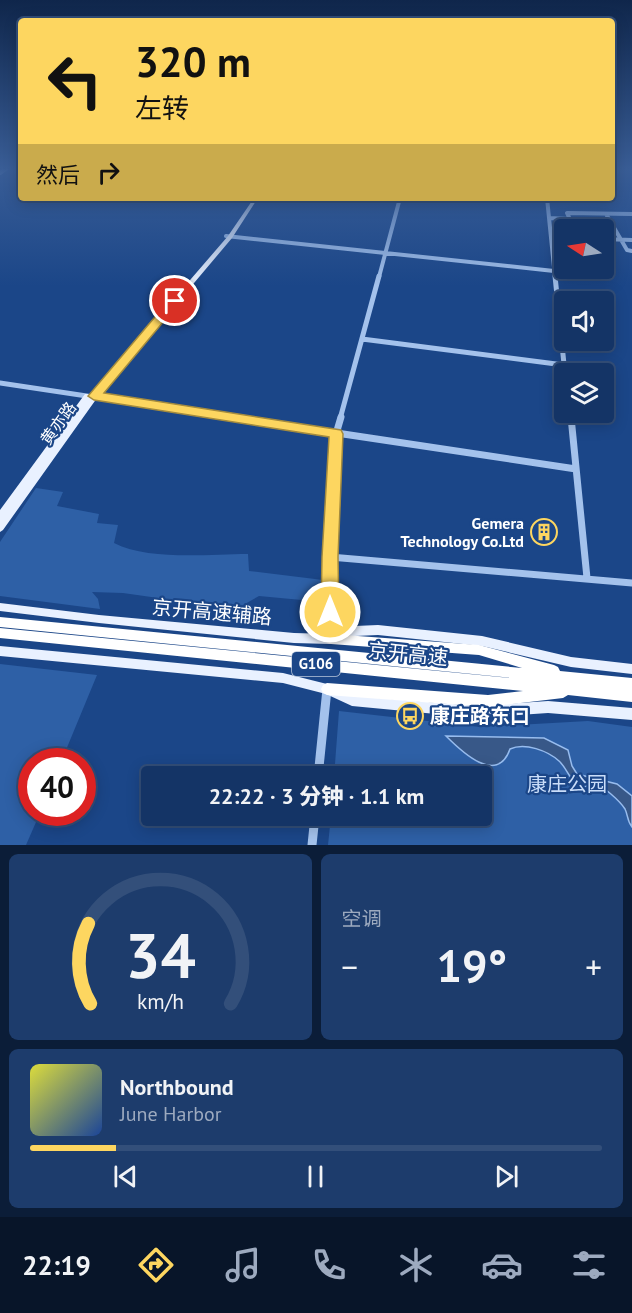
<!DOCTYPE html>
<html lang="zh">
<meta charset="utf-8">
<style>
:root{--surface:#143466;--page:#1d3c6c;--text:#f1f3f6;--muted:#9daabf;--line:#334f7a;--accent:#fdd660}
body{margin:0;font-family:"PT Sans","Noto Sans SC",sans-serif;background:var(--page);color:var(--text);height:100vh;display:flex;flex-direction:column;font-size:22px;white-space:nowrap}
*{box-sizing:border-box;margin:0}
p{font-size:20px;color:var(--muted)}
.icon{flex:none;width:33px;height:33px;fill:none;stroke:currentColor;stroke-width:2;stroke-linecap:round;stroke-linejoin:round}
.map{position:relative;height:845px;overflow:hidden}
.panel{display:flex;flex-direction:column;gap:9px;padding:9px;background:#0b1d38;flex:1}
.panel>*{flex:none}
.hud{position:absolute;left:18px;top:18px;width:597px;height:183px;border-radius:6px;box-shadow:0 3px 15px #0003,0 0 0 2px var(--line);background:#fdd660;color:#111;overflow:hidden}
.needle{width:39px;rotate:282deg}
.tools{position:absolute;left:554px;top:219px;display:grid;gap:12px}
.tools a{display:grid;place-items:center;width:60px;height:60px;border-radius:6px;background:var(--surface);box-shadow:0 3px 15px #0003,0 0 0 2px var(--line);font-size:30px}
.speed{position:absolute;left:18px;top:748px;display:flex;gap:12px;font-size:30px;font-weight:700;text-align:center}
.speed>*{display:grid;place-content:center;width:78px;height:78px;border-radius:50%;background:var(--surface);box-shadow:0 3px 15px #0003,0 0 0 2px var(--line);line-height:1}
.speed .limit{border:9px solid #d22;background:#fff;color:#111}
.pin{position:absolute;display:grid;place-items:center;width:51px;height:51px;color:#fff;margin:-26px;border:3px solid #fff;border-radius:50%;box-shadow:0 2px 6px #0007}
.me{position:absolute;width:66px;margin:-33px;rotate:0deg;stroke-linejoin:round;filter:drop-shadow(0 0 4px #0008)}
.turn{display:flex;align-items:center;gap:21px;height:126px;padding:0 18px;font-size:27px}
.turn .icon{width:78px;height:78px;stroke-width:2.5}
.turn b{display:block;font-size:42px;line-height:51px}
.then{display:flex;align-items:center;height:57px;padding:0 18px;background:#0003;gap:12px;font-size:22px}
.big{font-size:45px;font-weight:800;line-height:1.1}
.panel .card{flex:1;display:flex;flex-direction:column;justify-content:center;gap:9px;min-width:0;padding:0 21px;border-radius:9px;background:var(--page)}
.panel .dial{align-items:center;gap:0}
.dial svg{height:156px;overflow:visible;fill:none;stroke:var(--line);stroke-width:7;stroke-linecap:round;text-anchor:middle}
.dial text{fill:var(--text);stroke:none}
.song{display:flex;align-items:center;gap:18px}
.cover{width:72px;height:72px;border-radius:9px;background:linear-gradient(135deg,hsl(60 70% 55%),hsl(220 70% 35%))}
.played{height:6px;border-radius:3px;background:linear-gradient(90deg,var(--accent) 15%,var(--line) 15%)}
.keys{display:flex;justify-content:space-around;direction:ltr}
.heat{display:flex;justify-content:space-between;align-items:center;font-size:33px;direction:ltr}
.panel .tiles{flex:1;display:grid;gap:9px;grid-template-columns:1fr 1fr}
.card:last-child{grid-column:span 2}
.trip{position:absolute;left:141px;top:766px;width:351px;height:60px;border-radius:6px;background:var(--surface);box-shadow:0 3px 15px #0003,0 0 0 2px var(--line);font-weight:800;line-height:60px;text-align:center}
.menu{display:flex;height:96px;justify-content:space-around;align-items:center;background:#081529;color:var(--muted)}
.menu .icon{width:42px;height:42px}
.menu .on{color:var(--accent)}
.menu b{font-size:27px;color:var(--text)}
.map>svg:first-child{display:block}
</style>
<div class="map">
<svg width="632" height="845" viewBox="0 0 632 845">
<rect width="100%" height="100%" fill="#1b4688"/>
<path fill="#2e60a6" d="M36,488l27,4 -6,14 42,8 -2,9 21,2 -4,18c35,18 94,11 134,11l1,17 74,9v22l-64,-6 -23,13 -113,-16 -31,-1 6,7 2,10 -100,-13v-54z
M0,664l97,11 -36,87h-29v51h8l-14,32h-26z
M339,711l141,16 108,-6 44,6v118h-304l3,-29h151v-39h-148z"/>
<path fill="#385888" stroke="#97bcee" stroke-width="1.5" d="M446,736l98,2 24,12 4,16 5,8 40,10 15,12v31c-5,-6 -4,-12 -7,-18 -5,-8 -23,-24 -31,-26 -4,2 -8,5 -13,3 -11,-4 -14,-18 -22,-25 -11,-10 -34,-19 -49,-12 -13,37 -49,2 -64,-13z"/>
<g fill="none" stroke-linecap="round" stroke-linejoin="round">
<path stroke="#a4c2ec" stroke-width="4" d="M0,173l7,-5
M547,198l8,79
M606,214l21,36 5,1
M549,218l21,1
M575,230l-8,-17 65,1
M226,236l328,35
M603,239l29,1
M379,277l21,-79"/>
<path stroke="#a4c2ec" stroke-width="5" d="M555,276l10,98
M362,339l202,26
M0,383l240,36
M570,412l1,7
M340,419l39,-143"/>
<path stroke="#a4c2ec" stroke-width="7" d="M230,417l346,52
M571,417l16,161
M330,557l302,26
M331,604l-1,-47 6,-123 5,-17"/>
<path stroke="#a4c2ec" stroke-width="9" d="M331,602v37
M318,777l9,-88
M312,845l3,-29"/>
<path fill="#e9f1ff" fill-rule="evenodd" d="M254,198h4l-26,40 -135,160 -94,132 -3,2v-22l85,-116h3l3,1 137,-159z
M0,603l99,12 195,18 37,1 24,-8 23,-1 104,11 89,21 61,7v10l-61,-7 -89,-21 -104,-11 -23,1 -24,8 -37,-1 -195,-20 -99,-12z
M0,646l283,27 44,11 26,12 125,10 70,-5 84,7v12l-84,-7 -70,5 -126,-12 -26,-12 -43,-11 -283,-27z"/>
<path fill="#fff" fill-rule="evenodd" d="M0,617l522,51 -43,-13 -148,-11 -4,-1 -2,-4 2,-4 4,-1 148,11 75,20 4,2 2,4 72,7v12l-632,-63z
M0,628l632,62v12l-64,-7 -5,3 -75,9 -161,-12 -4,-2 -2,-4 2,-4 4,-2 161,12 35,-4 -523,-53z"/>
</g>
<linearGradient id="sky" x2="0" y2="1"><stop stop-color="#0f264b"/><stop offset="0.59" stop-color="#395d96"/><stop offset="1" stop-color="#395d96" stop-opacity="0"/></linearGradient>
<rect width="632" height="286" fill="url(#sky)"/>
<path fill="#fdd660" stroke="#a48b3e" stroke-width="1.5" d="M175,297l4,1v5l-75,90 237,37 2,4 -5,123 1,55 -2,6 -7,2 -6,-2 -3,-6 1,-55 7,-120 -235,-37 -6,-4 83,-98z"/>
<defs>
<symbol id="building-ring" viewBox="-11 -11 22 22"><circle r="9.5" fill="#1b4688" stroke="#fdd660" stroke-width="1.5"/><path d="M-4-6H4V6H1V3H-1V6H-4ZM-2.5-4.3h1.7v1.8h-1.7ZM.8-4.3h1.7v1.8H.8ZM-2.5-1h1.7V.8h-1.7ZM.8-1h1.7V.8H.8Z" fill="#fdd660"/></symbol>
<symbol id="bus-ring" viewBox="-11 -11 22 22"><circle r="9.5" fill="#1b4688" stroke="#fdd660" stroke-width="1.5"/><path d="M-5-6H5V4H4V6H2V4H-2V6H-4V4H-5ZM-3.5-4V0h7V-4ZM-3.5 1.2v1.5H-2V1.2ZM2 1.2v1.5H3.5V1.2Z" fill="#fdd660"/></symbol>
</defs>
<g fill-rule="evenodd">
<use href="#building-ring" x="529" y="517" width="30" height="30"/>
<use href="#bus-ring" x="395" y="701" width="30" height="30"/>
</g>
<g text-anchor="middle" stroke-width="4.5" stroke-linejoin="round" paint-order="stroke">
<rect fill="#1b4688" stroke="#bbc8db" stroke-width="1.5" x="292" y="652" width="48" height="24" rx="4.5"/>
<g font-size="15" font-weight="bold" fill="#fff">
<text x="316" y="669">G106</text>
</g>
<g font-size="16" fill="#fff" stroke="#1b4688">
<text transform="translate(58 423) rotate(-54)" y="6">黄亦路</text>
</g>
<g font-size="16" font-weight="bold" fill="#fff" stroke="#1b4688" text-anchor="end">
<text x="524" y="529">Gemera<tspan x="524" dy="18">Technology Co.Ltd</tspan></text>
</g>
<g font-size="20" fill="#fff" stroke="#1b4688">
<text transform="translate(212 612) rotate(5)" y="7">京开高速辅路</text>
<text transform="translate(408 654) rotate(6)" y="7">京开高速</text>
</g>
<g font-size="20" font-weight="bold" fill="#fff" stroke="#1b4688" text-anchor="start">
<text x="430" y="723">康庄路东口</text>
</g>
<g font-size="20" fill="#c9ddf9" stroke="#1b4688">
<text x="567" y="791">康庄公园</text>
</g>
</g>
</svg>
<div class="tools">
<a><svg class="needle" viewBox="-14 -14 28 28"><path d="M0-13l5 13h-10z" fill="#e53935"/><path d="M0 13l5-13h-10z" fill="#9daabf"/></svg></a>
<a><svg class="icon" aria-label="sound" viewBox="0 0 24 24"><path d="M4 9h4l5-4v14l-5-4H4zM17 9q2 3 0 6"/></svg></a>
<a><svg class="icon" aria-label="layers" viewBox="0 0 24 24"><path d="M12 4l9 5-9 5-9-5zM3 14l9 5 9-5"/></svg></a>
</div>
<div class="speed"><div class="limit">40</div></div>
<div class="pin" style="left:175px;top:301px;background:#d93025"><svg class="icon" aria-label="arrive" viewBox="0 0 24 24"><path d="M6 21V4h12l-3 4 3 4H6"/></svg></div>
<svg class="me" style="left:330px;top:612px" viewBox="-20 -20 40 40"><circle r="17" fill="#fdd660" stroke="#fff" stroke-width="3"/><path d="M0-11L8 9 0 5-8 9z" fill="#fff"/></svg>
<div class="trip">22:22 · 3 分钟 · 1.1 km</div>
<div class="hud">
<div class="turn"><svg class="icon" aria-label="left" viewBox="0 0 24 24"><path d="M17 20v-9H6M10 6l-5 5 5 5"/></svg><div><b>320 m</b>左转</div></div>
<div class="then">然后<svg class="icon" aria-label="right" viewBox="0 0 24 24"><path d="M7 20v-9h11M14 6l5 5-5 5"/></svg></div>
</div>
</div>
<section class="panel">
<div class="tiles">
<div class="card dial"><svg viewBox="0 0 100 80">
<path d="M14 69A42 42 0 1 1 86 69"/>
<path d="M14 69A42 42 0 0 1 13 28" stroke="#fdd660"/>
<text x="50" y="56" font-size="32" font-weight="700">34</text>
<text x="50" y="72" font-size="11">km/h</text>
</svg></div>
<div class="card"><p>空调</p>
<div class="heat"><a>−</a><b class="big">19°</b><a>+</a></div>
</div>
<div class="card">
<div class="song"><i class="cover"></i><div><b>Northbound</b><p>June Harbor</p></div></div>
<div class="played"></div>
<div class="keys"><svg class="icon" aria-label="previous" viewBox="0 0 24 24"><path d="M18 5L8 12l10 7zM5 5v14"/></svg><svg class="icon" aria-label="pause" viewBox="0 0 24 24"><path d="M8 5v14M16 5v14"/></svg><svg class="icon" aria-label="next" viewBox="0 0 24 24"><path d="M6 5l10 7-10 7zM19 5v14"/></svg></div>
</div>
</div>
</section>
<nav class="menu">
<b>22:19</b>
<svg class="icon on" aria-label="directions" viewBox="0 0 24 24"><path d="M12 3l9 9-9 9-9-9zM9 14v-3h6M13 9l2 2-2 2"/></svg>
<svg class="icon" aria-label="music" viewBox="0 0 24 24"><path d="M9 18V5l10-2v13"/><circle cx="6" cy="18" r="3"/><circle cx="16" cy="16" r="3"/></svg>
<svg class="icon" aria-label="phone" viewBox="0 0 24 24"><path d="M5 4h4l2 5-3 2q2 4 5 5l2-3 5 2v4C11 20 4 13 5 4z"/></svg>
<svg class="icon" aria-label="climate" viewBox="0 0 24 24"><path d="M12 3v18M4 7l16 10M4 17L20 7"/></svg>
<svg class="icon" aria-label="car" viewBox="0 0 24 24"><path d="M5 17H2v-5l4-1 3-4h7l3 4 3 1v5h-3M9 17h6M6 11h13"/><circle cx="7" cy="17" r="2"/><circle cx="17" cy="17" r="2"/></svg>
<svg class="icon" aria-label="filters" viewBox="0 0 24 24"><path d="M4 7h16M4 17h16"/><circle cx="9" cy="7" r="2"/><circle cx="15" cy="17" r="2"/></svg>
</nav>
